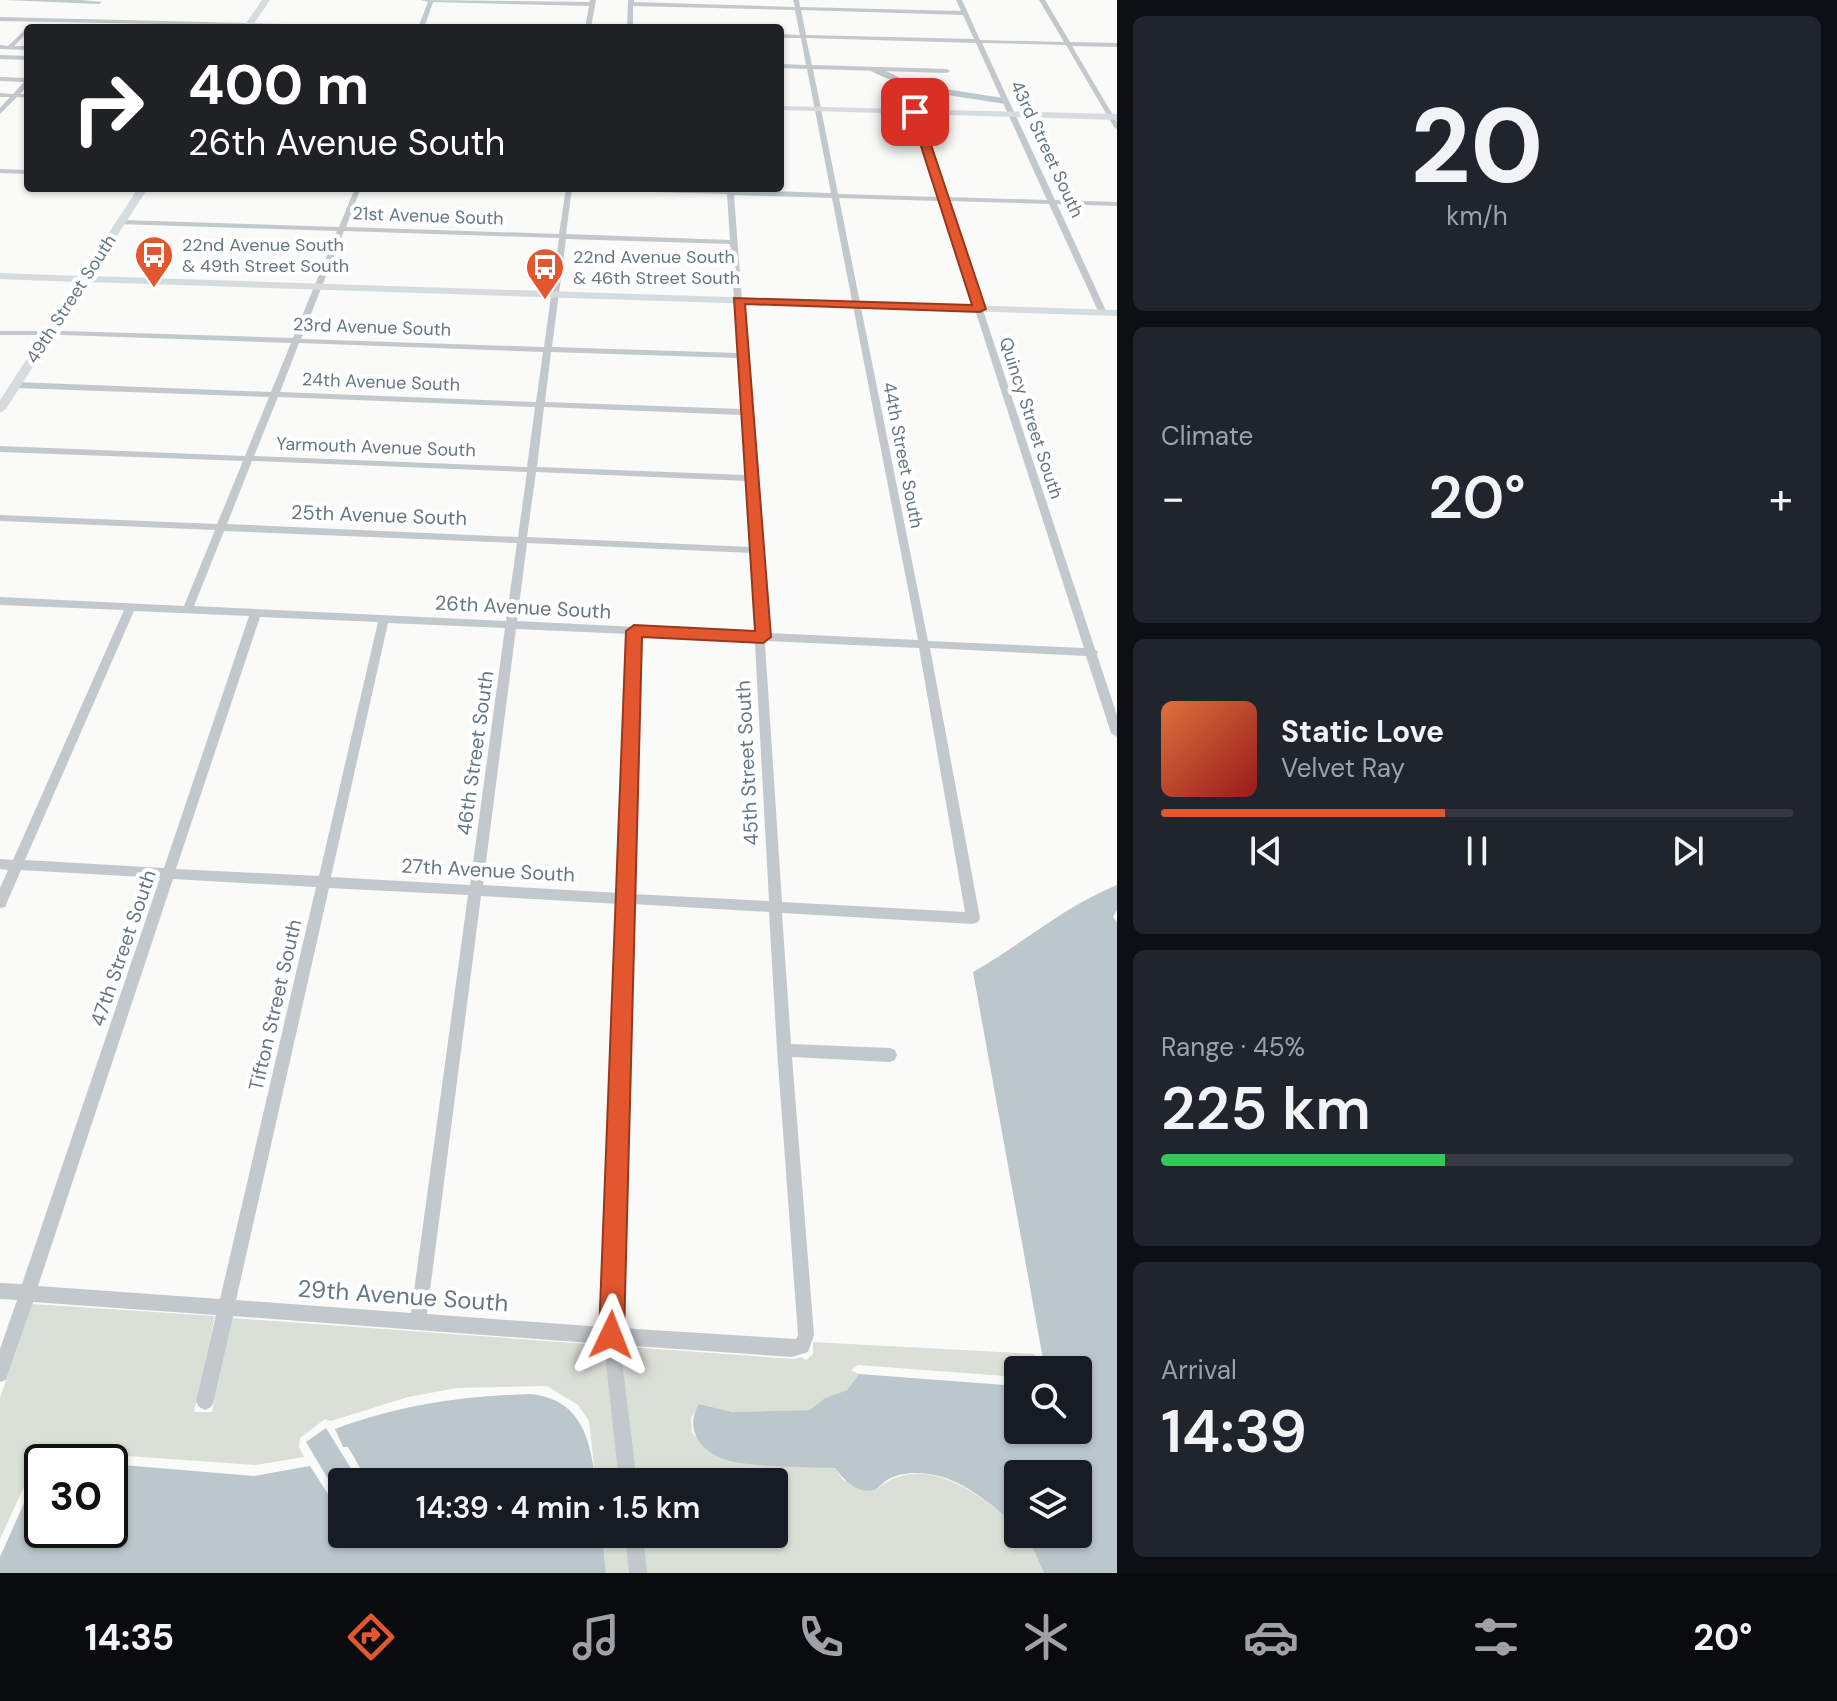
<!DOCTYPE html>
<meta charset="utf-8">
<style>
:root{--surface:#171b24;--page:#20242c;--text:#f1f3f6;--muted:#9ea1a6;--line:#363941;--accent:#e4572e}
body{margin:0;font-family:"DM Sans",sans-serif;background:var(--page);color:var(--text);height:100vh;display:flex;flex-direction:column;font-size:30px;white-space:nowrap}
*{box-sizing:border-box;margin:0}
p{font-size:26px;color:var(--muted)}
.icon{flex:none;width:44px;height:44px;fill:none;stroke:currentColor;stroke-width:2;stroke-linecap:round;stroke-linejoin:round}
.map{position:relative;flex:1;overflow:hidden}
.drawer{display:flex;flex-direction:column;gap:16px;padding:16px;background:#0d0f14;width:720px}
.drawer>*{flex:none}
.top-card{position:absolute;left:24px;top:24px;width:760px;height:168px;border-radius:8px;box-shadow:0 2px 6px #0004;background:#202124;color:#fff;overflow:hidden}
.fabs{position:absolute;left:1004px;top:1356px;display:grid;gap:16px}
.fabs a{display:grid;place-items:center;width:88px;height:88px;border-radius:8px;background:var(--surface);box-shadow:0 2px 6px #0004;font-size:40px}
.speed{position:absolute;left:24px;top:1444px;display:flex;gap:16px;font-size:40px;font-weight:700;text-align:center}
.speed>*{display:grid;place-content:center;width:104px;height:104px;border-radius:50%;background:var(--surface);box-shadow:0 2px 6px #0004;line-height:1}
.speed .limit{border:4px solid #111;border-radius:12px;background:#fff;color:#111}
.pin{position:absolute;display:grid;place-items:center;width:68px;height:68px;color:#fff;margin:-34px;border-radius:16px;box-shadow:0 4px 12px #0006}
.me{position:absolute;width:88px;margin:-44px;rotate:2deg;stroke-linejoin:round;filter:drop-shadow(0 0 6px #0008)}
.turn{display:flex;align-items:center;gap:28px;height:168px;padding:0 32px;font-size:36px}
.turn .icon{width:104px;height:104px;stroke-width:2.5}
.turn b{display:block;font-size:56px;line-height:68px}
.big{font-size:60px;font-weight:600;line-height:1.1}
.drawer .widget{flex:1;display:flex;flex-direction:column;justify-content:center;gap:12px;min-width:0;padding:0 28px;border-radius:12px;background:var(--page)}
.drawer .dial{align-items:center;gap:0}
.dial b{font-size:104px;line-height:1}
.song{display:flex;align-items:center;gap:24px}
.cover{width:96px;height:96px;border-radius:12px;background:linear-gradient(135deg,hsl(20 70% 55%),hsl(0 70% 35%))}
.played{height:8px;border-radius:4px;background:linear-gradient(90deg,var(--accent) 45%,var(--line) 45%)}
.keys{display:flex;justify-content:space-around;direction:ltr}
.heat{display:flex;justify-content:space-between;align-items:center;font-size:44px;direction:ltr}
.charge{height:12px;border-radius:6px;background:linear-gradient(90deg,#34c759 45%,var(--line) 0)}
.trip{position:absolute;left:328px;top:1468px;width:460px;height:80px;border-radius:8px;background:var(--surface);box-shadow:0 2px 6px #0004;font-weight:600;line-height:80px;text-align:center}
.tab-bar{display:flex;height:128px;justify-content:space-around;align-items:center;background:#090b0e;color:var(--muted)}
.tab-bar .icon{width:56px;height:56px}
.tab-bar .on{color:var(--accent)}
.tab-bar b{font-size:36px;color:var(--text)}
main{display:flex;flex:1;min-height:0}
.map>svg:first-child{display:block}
</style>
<main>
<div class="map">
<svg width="1117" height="1573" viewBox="0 0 1117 1573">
<rect width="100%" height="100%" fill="#fafaf8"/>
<path fill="#dadfd7" d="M32,1304l183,12 -21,96h18l20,-94 562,41 7,-2 5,3 7,-6v-12l222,12 2,16h-19v7l-160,-12 -7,5 8,4 -12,16 -22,8 -14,12 -78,2 -34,-8 -8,14 1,15 13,13 26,15 104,7 8,12 34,9c48,-39 103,6 141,38v7l12,3 14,36h-438l-4,-39h172v-52h-178l-7,-61 -11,-16 -31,-19 -90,2 -49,9 -77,24 -6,-2 -25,19 -1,9 5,10 -49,8 -211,-15 -5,4 -39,85v-141z"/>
<path fill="#bbc7cb" d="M869,70l17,1 27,13 90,14 2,6c-47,-8 -93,-11 -136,-34z
M1117,885v25l-4,7 4,5v651h-73l-17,-39h51v-60h-60v53c-24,-20 -52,-46 -84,-52 -13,-3 -31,-3 -43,3 -6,2 -10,8 -15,11 -17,7 -32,-9 -41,-21 -33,-1 -69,-1 -101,-6 -30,-6 -52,-31 -35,-58l34,8 77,-2 15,-12 22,-8 12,-16 159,12v44h60v-60h-33l-72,-398c49,-28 92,-66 144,-87z
M530,1394c51,5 60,44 66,88h-254v52h260l4,39h-606v-16l42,-94v67h68v-66l144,12 56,-10 18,28 6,-5 -28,-47 20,-14 31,50 6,-5 -15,-26h-5l-8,-18c64,-24 127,-33 195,-35z"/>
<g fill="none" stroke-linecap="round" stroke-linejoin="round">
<path fill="#c3c8cc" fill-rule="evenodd" d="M5,0h76l21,2 -3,2z
M420,0l170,2v-2h6l-5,28h-6l4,-22 -156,-4 -9,26h-6l10,-26z
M628,0h6v2l161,5 -2,-7h6l1,7 161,4 -5,-11h6l18,40 84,2 -25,-42h6l25,42 47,1v4l-45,-1 45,76v7l-3,-2 -48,-82 -84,-2 73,157 62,2v4l-60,-2 50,109 -1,2 -7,-2 -50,-109 -102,-3 148,448 3,3 -1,3 20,60v22l-6,-4 -25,-77 -156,-8 50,270 -2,4 -5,2 -191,-11 9,131 99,4 5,2 2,5 -2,5 -5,2 -98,-5 22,278 -6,17 -16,5 -172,-12 17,137h-18l-15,-138 -371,-28 -19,85 -3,6 -6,3 -6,-3 -3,-6 20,-86 -183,-13 -25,72 -2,6 -6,2v-33l17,-49 -17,-1v-16l22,1 138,-406 -139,-8 -16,37 -5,1v-20l8,-18 -8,-1v-10l13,1 111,-250 -124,-5v-8l184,9 31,-76 -215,-9v-6l217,9 26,-63 -243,-9v-6l245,10 24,-59 -253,-9 -4,-3 4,-3 255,10 20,-49 -228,-8h-63v-4h63l230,7 44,-107 -219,-7v-4h3l218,7 16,-39h6l-15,39 213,7 7,-46h6l-6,46 164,6 -3,-46 -146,-4 -3,-2 149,2v-2h6l1,2 97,3 -24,-124 -27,-1v-4l26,1 -5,-27h-21v-4l20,1 -5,-25 -162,-4v22h-6zM801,10l162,5 11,24 -168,-4zM806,38l170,5 71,157 -101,-3 -28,-85 -3,-2 -3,2 27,85 -101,-3 -25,-125 134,4 3,-2 -3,-2 -135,-4zM734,195l98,3 86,442 -150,-7 -21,-275 1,-2 -2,-2zM839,198l101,3 144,447 -156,-7zM344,231l215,7 -15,109 -243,-8zM566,239l164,5 8,109 -186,-6zM299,343l244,9 -7,50 -256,-10zM551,352l187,6 4,51 -197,-7zM278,397l257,10 -8,60 -273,-11zM544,407l198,8 4,60 -209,-8zM252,461l275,11 -9,65 -291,-13zM536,472l211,9 4,66 -224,-10zM224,531l293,12 -11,78 -312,-15zM527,543l225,10 5,80 -240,-12zM134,611l115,5 -85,252 -139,-8zM260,617l118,5 -59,254 -143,-7zM388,623l117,5 -35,257 -139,-8zM516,629l113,5 -10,259 -136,-8zM639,635l117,5 -1,4 14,257 -137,-7zM767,641l152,7 46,264 -183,-10 -17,-258zM173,879l143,8 -96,412 -182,-13zM329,888l139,7 -57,418 -175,-13zM481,896l138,8 -16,423 -176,-13zM632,904l137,8 8,138 21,285 -2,4 -176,-11z
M0,17l369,9 3,2 -372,-7z
M28,27l2,1h-2v4l-14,14h14v4l-28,-1v-4l8,1z
M0,55l28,1v4l-28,-1z
M0,77l28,1v7l-8,9h8v4l-11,-1 -17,17v-6l10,-11h-10v-4l13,1 11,-12 -24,-1z
M0,169l28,1v4l-28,-1z
M625,1534h18l4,39h-18z"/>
<path fill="#d6dbdf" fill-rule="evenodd" d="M262,0h8l-19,28h-8z
M780,106l337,8v6l-337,-10z
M138,188h10l-57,88 1026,34v6l-1030,-34 -81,127 -6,4v-13l77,-118 -77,-3v-6l81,3z"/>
</g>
<path fill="#e4572e" stroke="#94391e" stroke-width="2" d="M915,109l5,3 66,197 -6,3 -235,-8 26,333 -8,6 -121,-6 -18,698 -4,9 -9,3 -9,-3 -3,-9 27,-704 8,-6 121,6 -21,-333 238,7 -62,-193z"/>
<defs>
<symbol id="bus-pin" viewBox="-11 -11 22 30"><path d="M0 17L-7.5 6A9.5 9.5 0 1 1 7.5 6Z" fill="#e4572e" stroke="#fff"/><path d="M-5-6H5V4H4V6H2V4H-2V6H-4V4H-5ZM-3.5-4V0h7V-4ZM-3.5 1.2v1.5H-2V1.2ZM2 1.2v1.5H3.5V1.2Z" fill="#fff"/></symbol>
</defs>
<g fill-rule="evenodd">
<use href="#bus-pin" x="132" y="233" width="44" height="60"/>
<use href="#bus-pin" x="523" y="245" width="44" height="60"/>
</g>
<g text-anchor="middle" stroke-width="8" stroke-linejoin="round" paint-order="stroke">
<g font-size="18" fill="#657683" stroke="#fff">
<text transform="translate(1047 149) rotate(65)" y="6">43rd Street South</text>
<text transform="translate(428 216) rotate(2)" y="6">21st Avenue South</text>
<text transform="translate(71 299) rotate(-57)" y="6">49th Street South</text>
<text transform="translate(372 327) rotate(2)" y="6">23rd Avenue South</text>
<text transform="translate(381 382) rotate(2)" y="6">24th Avenue South</text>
<text transform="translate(1031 418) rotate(72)" y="6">Quincy Street South</text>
<text transform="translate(376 447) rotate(2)" y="6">Yarmouth Avenue South</text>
<text transform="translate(903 455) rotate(79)" y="6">44th Street South</text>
</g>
<g font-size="18" fill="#657683" stroke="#fff" text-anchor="start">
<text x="182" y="251">22nd Avenue South<tspan x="182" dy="21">&amp; 49th Street South</tspan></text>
<text x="573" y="263">22nd Avenue South<tspan x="573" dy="21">&amp; 46th Street South</tspan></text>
</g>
<g font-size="20" fill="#657683" stroke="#fff">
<text transform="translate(379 515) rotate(2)" y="7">25th Avenue South</text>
<text transform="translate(523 607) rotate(3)" y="7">26th Avenue South</text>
<text transform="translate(475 753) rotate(-82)" y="7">46th Street South</text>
<text transform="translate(747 763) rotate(-93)" y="7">45th Street South</text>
<text transform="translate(488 870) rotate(3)" y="7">27th Avenue South</text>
<text transform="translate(123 948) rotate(-71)" y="7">47th Street South</text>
<text transform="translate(275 1005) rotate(-77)" y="7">Tifton Street South</text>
</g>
<g font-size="24" fill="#657683" stroke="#fff">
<text transform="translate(403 1296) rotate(4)" y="8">29th Avenue South</text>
</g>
</g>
</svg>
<div class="fabs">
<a><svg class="icon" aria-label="search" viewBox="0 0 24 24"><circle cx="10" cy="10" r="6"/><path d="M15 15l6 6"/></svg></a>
<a><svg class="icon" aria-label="layers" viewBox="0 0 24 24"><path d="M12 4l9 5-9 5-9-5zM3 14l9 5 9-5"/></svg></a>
</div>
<div class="speed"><div class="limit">30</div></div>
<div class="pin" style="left:915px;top:112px;background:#d93025"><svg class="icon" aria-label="arrive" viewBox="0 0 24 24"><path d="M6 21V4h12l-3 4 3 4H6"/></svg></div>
<svg class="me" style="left:611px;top:1335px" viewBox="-20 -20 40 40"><path d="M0-17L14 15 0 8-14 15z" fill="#e4572e" stroke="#fff" stroke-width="4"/></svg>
<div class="trip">14:39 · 4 min · 1.5 km</div>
<div class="top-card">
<div class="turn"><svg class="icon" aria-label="right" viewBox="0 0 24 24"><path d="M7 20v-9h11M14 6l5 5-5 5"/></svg><div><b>400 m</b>26th Avenue South</div></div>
</div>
</div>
<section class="drawer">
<div class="widget dial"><b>20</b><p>km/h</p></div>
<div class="widget"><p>Climate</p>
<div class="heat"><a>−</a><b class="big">20°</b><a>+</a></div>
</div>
<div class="widget">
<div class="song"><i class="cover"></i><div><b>Static Love</b><p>Velvet Ray</p></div></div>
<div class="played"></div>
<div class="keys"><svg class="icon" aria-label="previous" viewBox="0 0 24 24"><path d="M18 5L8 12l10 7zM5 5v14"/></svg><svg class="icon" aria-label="pause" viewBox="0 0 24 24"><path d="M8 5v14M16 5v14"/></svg><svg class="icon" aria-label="next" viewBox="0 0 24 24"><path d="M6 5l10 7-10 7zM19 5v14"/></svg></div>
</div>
<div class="widget"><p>Range · 45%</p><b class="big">225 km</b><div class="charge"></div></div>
<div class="widget"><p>Arrival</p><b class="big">14:39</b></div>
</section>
</main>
<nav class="tab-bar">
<b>14:35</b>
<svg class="icon on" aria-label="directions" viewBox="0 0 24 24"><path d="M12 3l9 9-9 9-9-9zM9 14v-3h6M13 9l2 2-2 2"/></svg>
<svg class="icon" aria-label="music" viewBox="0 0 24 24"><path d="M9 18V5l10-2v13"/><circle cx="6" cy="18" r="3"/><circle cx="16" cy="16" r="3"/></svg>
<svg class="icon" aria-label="phone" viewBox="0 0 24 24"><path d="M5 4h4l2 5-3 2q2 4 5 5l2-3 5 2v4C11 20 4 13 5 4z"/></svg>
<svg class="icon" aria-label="climate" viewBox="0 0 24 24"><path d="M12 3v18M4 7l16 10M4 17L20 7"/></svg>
<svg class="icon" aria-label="car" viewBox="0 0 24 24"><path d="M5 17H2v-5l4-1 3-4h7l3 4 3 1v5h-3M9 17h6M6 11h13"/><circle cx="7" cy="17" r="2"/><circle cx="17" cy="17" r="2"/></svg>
<svg class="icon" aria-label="filters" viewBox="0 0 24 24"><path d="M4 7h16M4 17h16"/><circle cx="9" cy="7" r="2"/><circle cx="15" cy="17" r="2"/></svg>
<b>20°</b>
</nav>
